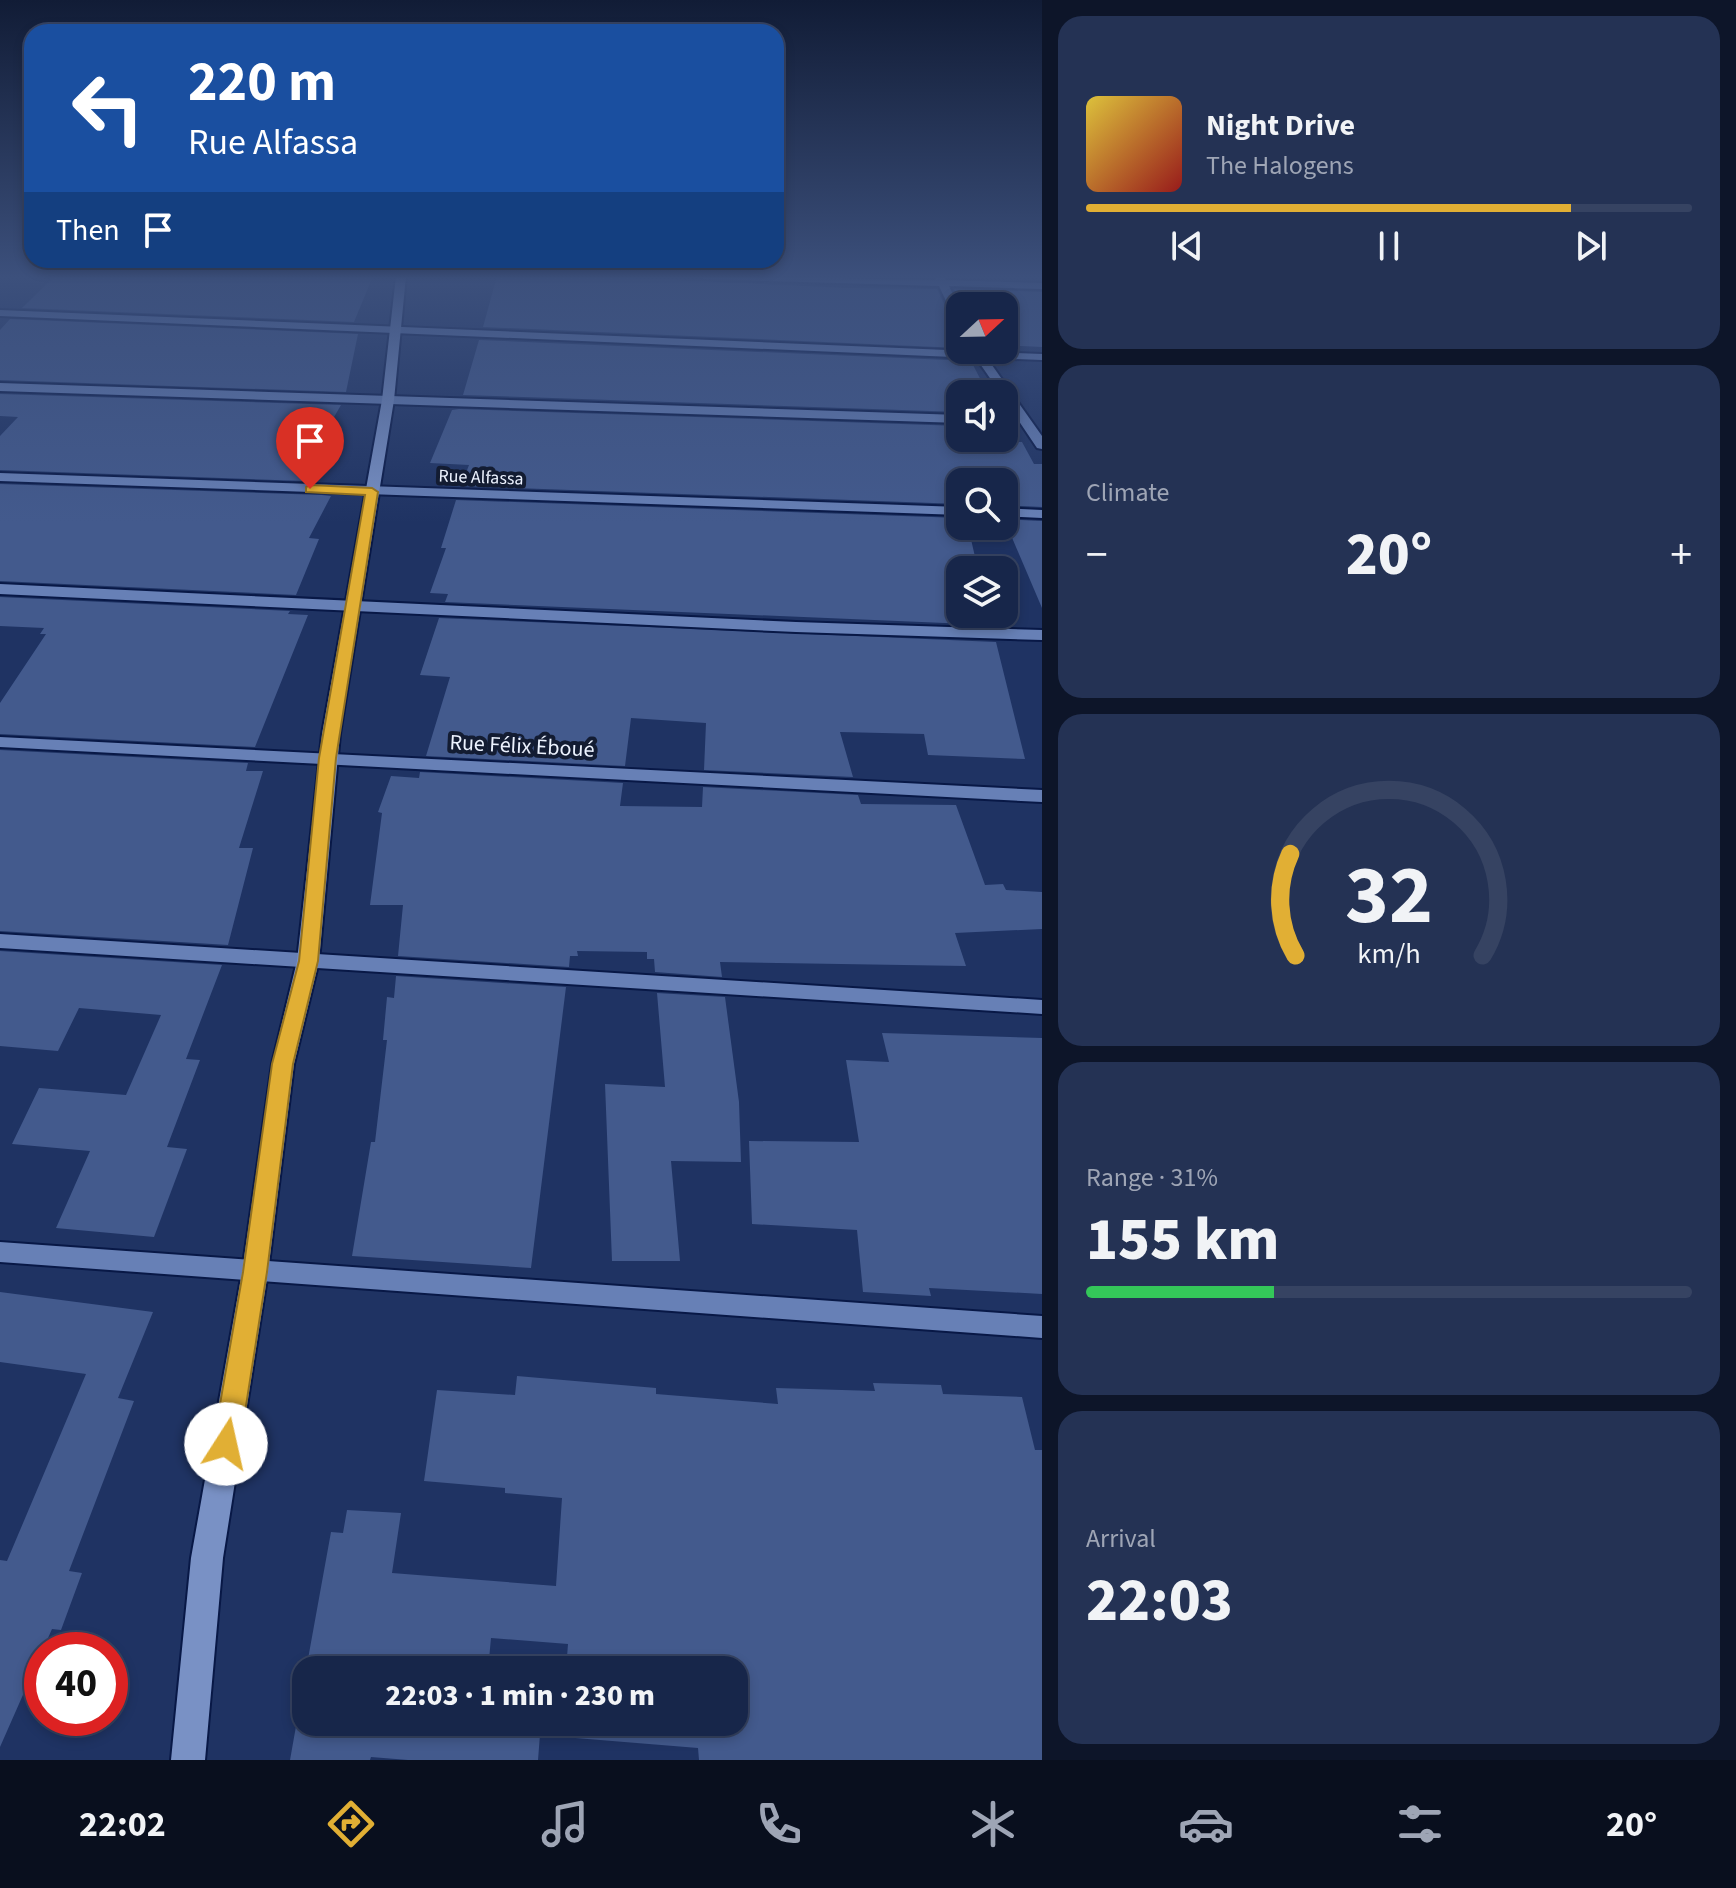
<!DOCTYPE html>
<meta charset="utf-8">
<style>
:root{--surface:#17264a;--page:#243254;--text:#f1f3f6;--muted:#9ea5b5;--line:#364362;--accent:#e1af34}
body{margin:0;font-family:"Source Sans 3",sans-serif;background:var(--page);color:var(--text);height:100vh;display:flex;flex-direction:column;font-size:30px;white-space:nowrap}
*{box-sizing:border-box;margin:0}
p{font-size:26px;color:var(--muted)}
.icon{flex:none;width:44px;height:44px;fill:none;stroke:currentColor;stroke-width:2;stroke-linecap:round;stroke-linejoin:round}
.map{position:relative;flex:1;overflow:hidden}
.side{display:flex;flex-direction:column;gap:16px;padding:16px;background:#0d1529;width:694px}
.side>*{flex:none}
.top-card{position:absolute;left:24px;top:24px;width:760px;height:244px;border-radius:24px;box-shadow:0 4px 12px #0003,0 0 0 2px var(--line);background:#1a4fa0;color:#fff;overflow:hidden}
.needle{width:52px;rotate:68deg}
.tools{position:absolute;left:946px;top:292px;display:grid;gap:16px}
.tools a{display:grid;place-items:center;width:72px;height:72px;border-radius:16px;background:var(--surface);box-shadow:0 4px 12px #0003,0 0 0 2px var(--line);font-size:40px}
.speed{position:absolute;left:24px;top:1632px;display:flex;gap:16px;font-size:40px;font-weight:700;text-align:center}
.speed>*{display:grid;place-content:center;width:104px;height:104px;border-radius:50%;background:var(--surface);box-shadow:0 4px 12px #0003,0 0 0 2px var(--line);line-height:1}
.speed .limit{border:12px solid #d22;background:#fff;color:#111}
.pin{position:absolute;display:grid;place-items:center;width:68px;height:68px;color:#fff;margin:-82px -34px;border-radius:50% 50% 50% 0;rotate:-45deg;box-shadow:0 0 8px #0007}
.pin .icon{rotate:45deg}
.me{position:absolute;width:88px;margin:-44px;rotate:10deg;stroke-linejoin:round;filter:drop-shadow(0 0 6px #0008)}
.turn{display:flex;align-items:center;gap:28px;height:168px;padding:0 32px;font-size:36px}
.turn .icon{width:104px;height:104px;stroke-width:2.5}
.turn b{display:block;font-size:56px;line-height:68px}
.then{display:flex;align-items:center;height:76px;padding:0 32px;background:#0003;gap:16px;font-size:30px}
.big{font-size:60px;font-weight:800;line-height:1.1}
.side .widget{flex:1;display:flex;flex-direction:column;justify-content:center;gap:12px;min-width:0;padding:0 28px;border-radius:24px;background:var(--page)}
.side .dial{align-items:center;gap:0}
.dial svg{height:208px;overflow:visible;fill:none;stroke:var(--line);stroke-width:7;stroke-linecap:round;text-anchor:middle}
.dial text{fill:var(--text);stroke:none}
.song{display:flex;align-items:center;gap:24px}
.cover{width:96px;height:96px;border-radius:12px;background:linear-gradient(135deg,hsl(50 70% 55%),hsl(0 70% 35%))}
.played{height:8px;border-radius:4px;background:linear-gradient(90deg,var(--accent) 80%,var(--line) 80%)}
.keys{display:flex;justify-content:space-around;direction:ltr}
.heat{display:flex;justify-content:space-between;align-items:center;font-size:44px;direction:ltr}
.charge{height:12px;border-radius:6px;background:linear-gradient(90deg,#34c759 31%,var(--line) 0)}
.trip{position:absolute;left:292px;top:1656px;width:456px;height:80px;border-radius:24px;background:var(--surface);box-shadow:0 4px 12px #0003,0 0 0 2px var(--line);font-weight:800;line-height:80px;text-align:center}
.dock{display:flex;height:128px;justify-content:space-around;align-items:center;background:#090f1e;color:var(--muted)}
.dock .icon{width:56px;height:56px}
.dock .current{color:var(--accent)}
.dock b{font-size:36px;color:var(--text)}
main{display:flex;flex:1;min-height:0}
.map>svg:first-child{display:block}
</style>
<main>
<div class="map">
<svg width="1042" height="1760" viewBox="0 0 1042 1760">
<rect width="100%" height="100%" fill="#1f3363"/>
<path fill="#435a8d" d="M55,276h318l-19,46 -332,-14z
M497,276h89l262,12 89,1 15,32 8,5v22l-477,-21z
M954,289l88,3v55l-38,-2v-39h-42z
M10,319l348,15 -12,58 -346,-12v-50z
M479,340l492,21 17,33h-28v18l-497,-17z
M0,394l341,11 -11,19 5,1 -31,56 -304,-11v-34l18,-19 -18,-1z
M459,409l501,17v12h44v-11l7,15h11l12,22h8v43l-38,-2v-23h-16l-1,-3 -27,3v22l-499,-18 8,-21 -39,-2 22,-53z
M0,484l322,11 9,1 -22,42 10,1 -23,56 -296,-14z
M456,500l504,18v8h8l10,44h-18v44h29l3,11 -547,-23 3,-8 -18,-1 16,-45h-5z
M1004,519l38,2v87z
M0,597l290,14 -2,3 20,1 -53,132 -255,-13v-31l46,-69h-6l4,-6 -44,-2z
M439,618l557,24 29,117 -97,-4 -4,-21 -84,-2 13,45 -149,-7 2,-47 -75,-5 -6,48 -199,-10 24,-79 -30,-2z
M0,750l248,13 -2,8h17l-24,77h14l-25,97 -228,-14z
M420,772l203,11 -3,23 82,1 1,-20 155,8 3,9 95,1 29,80 18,-1 3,6 36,2v37l-87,4 11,33 -246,-4 2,15 -67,-5 -1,-13h-7v-7l-70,-1 1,5h-8l-1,11 -171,-11 5,-51h-33l12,-92 -4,-1 13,-36 28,2z
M0,951l222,14 -36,94 14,1 -33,87 20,2 -33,88 -98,-9 34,-77 -78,-7 27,-56 87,7 35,-80 -82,-7 -21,43 -58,-5z
M396,976l170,11 -35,281 -179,-12 19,-114h4l12,-102h-4l4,-43 7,1z
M657,993l68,4 14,105 2,60 -70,-1 9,100h-68l-7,-177 60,3z
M882,1033l160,5v256l-113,-6 2,8 -68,-4 -6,-62 -105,-6 -3,-83 110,1 -13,-82 43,2z
M0,1292l153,20 -35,86 16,3 -65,170 13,2 -21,57 -9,-1 -52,118v-187l7,1 79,-187 -86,-12z
M517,1376l139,12v6l122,10 -2,-16 99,3 -2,-8 68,2 2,9 79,3 13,53h7v310h-343l-1,-12 -135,-11 1,-15h170v-52h-168l2,-26 -77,-6 -3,32h-182l25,-138 12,1 4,-23 54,3 -9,60 164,13 6,-88 -57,-5v-5l-81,-7 13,-91 78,5z
M306,1670v52h235l-3,38h-130l-37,-3 -1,3h-80z"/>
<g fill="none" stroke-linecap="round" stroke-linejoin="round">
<defs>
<path id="street" d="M699,276l237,4 -2,-4h10l2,4 96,3v6l-93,-3 11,23v14l-5,-3 -16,-34 -235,-7z
M0,310l1042,44v6l-55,-2 55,78v13l-5,-1 -33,-49v-5h-3l-25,-36 -976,-42z
M0,383l960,32v8l-960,-32z
M0,473l960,34v8l-960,-34z
M1004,508l38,2v8l-38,-2z
M0,584l796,38 246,8v10l-246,-8 -796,-38z
M0,737l1042,53v12l-1042,-55z
M0,934l1042,66v14l-1042,-66z
M0,1242l1042,74v22l-1042,-76z"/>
<path id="secondary" d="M396,276h10l-12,124 -54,334 -21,227 -25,103 -26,208 -45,286 -18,202h-34l20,-202 51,-286 30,-208 25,-103 25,-227 60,-334z"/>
</defs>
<use href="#street" stroke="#081846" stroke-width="4"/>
<use href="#secondary" stroke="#081846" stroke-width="4"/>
<use href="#street" fill="#6780b6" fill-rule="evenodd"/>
<use href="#secondary" fill="#7991c5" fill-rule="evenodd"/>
</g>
<linearGradient id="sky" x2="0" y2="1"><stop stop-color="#111c36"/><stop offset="0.53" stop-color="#3c507c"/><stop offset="1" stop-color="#3c507c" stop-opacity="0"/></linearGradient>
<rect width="1042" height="523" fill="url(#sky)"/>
<path fill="#e1af34" stroke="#927222" stroke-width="2" d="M310,485l62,3 6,4 -42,266 -18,203 -25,103 -26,208 -27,172 -4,8 -10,4 -9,-4 -4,-8 30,-172 29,-208 27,-103 20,-203 46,-263 -59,-3v-5z"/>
<g text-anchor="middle" stroke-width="8" stroke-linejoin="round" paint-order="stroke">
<g font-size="18" fill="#ecf2fe" stroke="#131c32">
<text transform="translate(481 477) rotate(2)" y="6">Rue Alfassa</text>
</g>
<g font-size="22" fill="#ecf2fe" stroke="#131c32">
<text transform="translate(522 745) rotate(3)" y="8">Rue Félix Éboué</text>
</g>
</g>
</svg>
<div class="tools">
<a><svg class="needle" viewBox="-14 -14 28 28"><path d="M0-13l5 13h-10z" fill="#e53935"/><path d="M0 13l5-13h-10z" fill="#9ea5b5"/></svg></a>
<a><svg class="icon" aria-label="sound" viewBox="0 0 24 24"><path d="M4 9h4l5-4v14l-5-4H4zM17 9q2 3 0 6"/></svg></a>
<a><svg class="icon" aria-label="search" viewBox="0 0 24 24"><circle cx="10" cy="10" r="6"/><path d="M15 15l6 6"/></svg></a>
<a><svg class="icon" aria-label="layers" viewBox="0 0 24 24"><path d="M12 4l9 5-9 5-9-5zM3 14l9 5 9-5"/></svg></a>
</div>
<div class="speed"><div class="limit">40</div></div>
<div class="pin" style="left:310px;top:489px;background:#d93025"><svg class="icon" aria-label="arrive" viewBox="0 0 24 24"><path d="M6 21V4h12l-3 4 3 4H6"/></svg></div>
<svg class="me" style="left:226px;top:1444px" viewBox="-20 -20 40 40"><circle r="19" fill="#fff"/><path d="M0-13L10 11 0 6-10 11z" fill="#e1af34"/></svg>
<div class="trip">22:03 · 1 min · 230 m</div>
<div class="top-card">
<div class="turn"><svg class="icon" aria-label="left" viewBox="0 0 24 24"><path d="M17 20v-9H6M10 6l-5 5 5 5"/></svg><div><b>220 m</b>Rue Alfassa</div></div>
<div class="then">Then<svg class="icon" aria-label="arrive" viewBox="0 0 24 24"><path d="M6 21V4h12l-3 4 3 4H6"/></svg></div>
</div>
</div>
<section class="side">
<div class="widget">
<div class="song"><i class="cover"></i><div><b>Night Drive</b><p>The Halogens</p></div></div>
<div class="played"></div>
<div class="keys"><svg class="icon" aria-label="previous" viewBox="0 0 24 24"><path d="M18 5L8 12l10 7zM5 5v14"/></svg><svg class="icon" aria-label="pause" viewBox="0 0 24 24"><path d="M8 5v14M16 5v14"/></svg><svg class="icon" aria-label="next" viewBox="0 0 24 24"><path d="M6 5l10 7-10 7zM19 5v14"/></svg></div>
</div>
<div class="widget"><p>Climate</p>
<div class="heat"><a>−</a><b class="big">20°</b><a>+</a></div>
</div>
<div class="widget dial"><svg viewBox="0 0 100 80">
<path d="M14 69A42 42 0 1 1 86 69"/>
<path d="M14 69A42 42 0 0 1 12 30" stroke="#e1af34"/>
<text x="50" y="56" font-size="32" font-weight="700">32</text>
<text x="50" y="72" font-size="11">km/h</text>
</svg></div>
<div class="widget"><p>Range · 31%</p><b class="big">155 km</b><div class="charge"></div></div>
<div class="widget"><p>Arrival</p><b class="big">22:03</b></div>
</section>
</main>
<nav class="dock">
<b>22:02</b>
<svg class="icon current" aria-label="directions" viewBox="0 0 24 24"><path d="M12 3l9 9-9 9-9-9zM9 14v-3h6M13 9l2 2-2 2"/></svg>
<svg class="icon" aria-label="music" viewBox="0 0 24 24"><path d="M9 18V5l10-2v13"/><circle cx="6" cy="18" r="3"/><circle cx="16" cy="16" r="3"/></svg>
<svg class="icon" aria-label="phone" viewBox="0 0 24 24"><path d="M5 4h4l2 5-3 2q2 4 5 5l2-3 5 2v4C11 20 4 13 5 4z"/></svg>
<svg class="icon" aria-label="climate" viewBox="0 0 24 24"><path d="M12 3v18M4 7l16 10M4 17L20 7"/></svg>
<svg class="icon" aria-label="car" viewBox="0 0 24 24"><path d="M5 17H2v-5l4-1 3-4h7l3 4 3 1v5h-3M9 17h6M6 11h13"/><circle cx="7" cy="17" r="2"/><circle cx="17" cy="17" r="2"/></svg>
<svg class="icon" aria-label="filters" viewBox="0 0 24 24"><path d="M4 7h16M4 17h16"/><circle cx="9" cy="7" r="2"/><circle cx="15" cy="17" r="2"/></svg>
<b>20°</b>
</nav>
